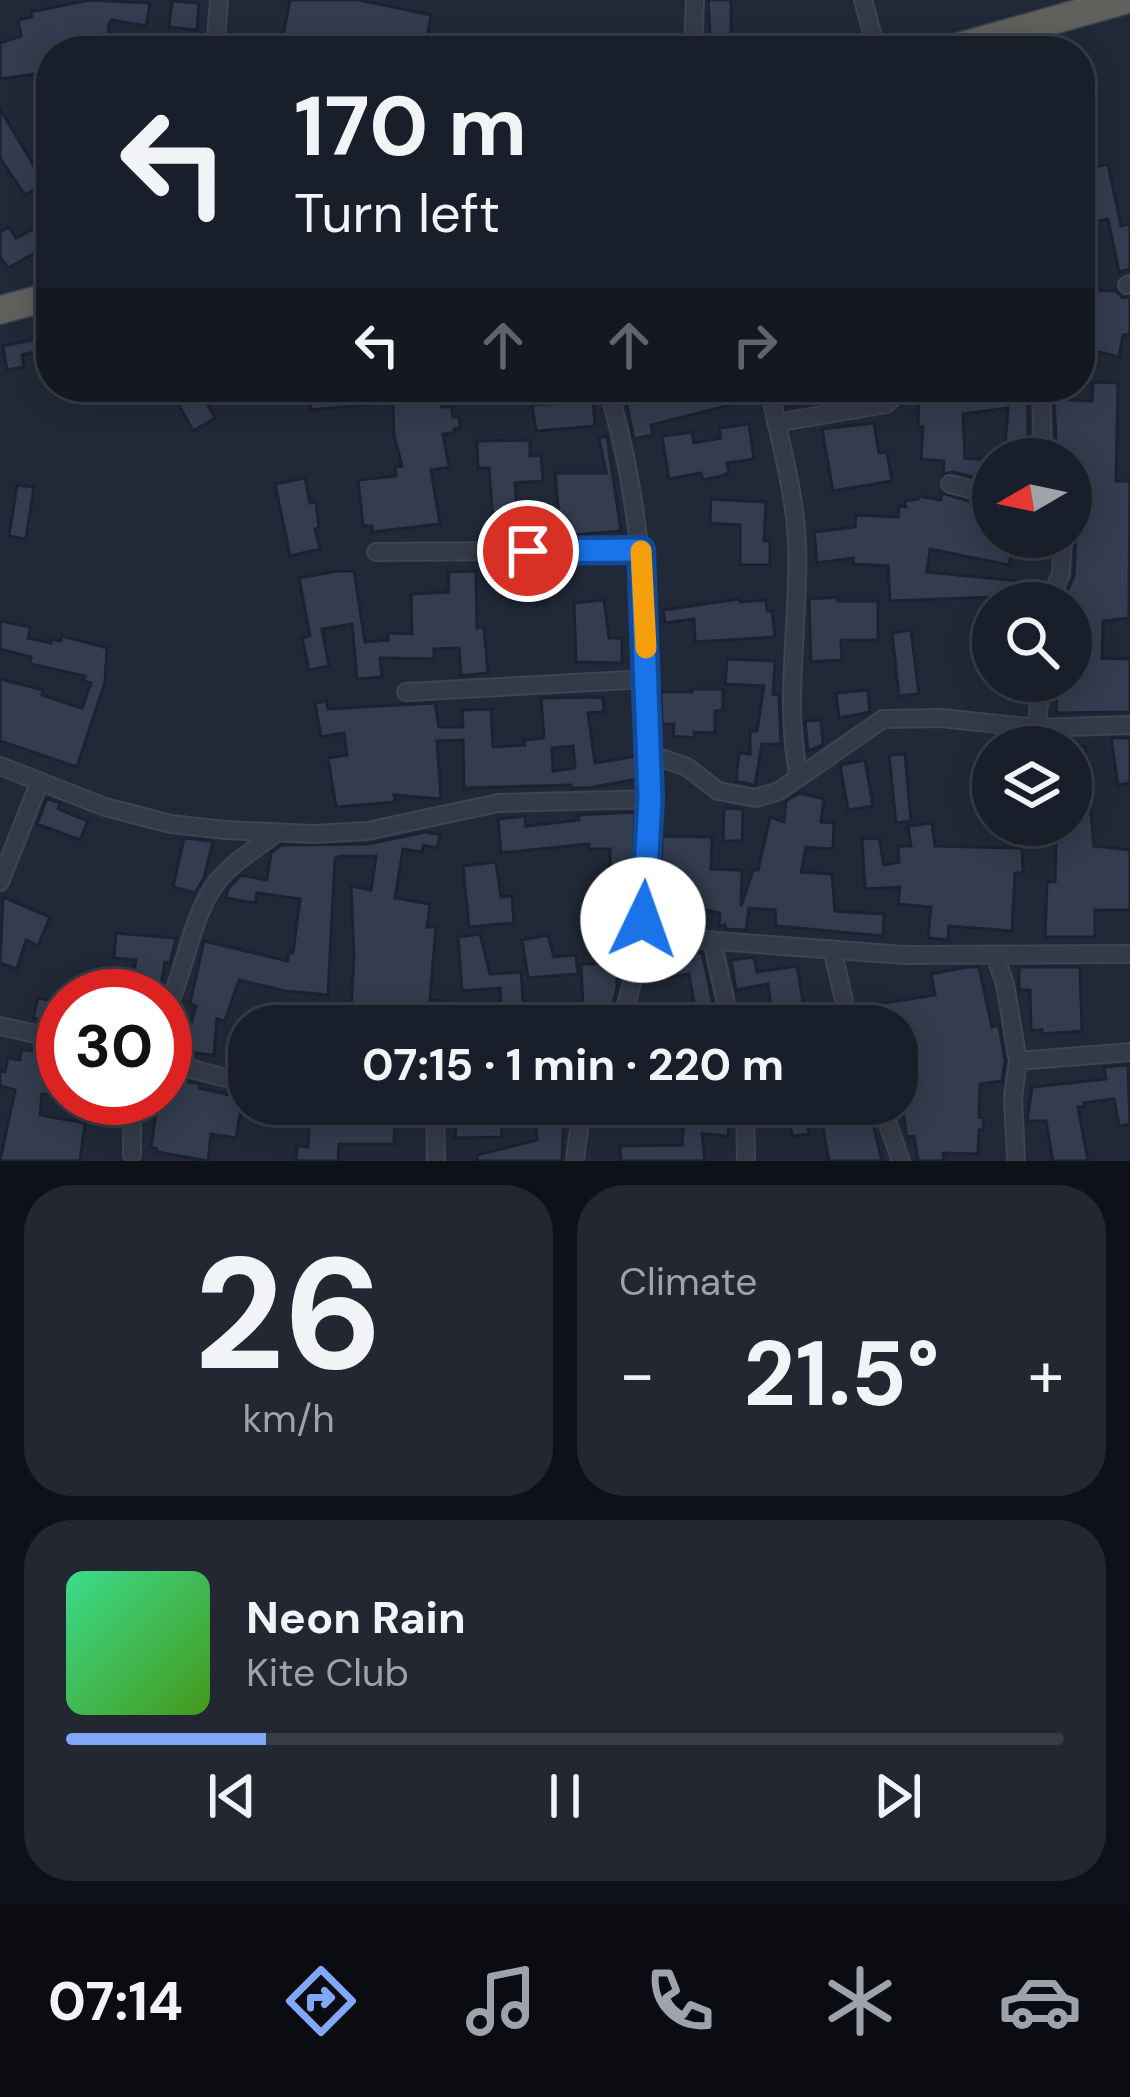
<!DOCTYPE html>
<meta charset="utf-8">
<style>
:root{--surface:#191f2a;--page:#222732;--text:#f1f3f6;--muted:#9fa2a8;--line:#373d47;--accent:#81a8f7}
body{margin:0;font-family:"DM Sans",sans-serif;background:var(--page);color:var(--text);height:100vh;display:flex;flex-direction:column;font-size:45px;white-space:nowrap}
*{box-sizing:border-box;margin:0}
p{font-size:39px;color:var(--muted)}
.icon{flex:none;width:66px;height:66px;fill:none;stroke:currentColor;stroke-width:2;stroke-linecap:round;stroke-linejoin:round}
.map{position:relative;height:1161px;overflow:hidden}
.details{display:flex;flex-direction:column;gap:24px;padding:24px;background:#0e1117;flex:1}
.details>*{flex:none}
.guide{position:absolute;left:36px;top:36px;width:1059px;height:366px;border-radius:48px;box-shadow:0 6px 30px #0003,0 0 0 3px var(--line);background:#191f2a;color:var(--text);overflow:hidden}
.needle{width:78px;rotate:261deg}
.buttons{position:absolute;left:972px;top:438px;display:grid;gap:24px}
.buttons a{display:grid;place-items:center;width:120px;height:120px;border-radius:50%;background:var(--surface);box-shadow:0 6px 30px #0003,0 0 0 3px var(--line);font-size:60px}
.speed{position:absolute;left:36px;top:969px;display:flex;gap:24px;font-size:60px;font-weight:700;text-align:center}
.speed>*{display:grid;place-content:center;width:156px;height:156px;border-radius:50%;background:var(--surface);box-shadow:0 6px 30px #0003,0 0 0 3px var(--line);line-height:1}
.speed .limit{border:18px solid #d22;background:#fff;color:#111}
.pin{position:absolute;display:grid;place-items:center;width:102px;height:102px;color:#fff;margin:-51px;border:6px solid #fff;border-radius:50%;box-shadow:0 3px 12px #0007}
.me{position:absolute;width:132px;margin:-66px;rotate:3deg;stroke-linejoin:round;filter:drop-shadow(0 0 9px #0008)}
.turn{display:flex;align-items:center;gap:42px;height:252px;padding:0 60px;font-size:54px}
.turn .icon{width:156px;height:156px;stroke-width:2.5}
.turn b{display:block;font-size:84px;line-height:102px}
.lanes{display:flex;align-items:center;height:114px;padding:0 60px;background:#0003;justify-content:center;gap:60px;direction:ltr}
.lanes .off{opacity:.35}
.big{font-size:90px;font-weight:700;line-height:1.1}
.details .card{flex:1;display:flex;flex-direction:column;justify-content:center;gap:18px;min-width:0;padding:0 42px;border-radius:48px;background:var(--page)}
.details .dial{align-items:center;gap:0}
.dial b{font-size:156px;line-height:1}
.song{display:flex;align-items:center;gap:36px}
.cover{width:144px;height:144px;border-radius:18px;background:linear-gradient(135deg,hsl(150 70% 55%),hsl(100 70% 35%))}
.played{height:12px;border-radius:6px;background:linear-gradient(90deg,var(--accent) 20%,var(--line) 20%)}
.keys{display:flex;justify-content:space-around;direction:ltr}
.heat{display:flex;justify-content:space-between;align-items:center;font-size:66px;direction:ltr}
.details .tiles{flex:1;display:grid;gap:24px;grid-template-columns:1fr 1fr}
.card:last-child{grid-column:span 2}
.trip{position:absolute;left:228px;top:1005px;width:690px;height:120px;border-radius:48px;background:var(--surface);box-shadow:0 6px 30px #0003,0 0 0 3px var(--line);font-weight:700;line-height:120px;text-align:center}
.tab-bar{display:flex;height:192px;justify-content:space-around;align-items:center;background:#0a0c11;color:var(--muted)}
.tab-bar .icon{width:84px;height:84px}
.tab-bar .on{color:var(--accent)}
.tab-bar b{font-size:54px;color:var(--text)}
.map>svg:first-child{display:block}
</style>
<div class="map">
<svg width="1130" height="1161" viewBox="0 0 1130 1161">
<rect width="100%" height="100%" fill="#212938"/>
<path fill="#333d4f" stroke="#1c222f" stroke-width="3" fill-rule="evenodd" d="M90,0l60,3 -4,23 -34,-6 -3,4 -1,27h-57v21l-51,7v-36l21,-7 -3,-16 14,-3 -1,-5z
M290,0h69l72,15 -6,36h-31l-44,-9 -5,9h-65z
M708,0h23v43l-25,2 4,-13z
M172,1l27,2 -2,27 -28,-3z
M0,109l45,75 -20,11 -25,-37z
M1108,164l13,62 9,-2v45l-11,3 -11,-53 -28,6v-55z
M51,220v24l-43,24 -8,-11v-25l9,-5 7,11z
M1080,290l36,1 7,7 7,-1v37l-7,1 -4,22 -39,-10z
M51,336v12l-29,7 2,12 -17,3 -4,-24z
M1093,382l25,1 -2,98h14l-1,137 -26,3 -1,37 28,1v53l-74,1 1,-32h14v-78h-8l11,-28 2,-37 -5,-11v-68h-14l-3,-60 38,2z
M169,387h29l17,31 -22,13z
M307,387h135v20h10l1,10 6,-1 1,12 -6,1v4l-11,1 6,33 -18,3 9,54 -68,8v-6h-9l-5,-46 38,-4 -1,-9 7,-1 -8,-31 -1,-33 -82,8z
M623,387h10l5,17 52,-10 -1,-4 11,-3h48l2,13 -99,25 2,10 -19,4z
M782,387h86l1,6 -83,14z
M919,387h109v72h-24l4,-51 -45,6 2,44 28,2v22l-40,-10 -10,2 1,-13 -23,-2 2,-32h-5z
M593,401l2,25 -59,5 -4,-26z
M874,423l5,30 8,-1 5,29 -59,10 -11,-62z
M749,424l5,35 -27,4 2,9 -7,4 -19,4 -2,-7 -32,6 -7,-43 30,-4 2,11 27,-5 -2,-10z
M607,436l14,95 -60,5 -6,-63h51l-7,-35z
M530,440v16l11,-1 2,26 -28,2 3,36 17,-1 2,20h-14l-1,-6 -28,2 -5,-66h-11l-1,-27z
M305,478l5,25 6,-1 3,26 -4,1 5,20 -30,7 -15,-72z
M17,485l17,2 -8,52 -17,-3z
M942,493l44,13v6l7,1v24h10l-1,9 10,2 -3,17 -79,-16 -3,23 102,10 -2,20 -33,-5 -104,4 -2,-35 -35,-2v-6l-36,5 -3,-31 41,-5 1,-12 42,2 1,-11 7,1 -1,-6 13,-2v-3l23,4z
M711,499l55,3 -2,39h6v24h-30v-40l-30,-2z
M503,564l25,2 2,27 -26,2z
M338,571h16l11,71 23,-2v-7l24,1 -1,-40 38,-2 -1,-20 28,-1 1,57 7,-1 4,46 -27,3 -2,-28 -25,1v10l-54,-1 2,19 -25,2 -5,-55 -30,5 7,37 -20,4 -7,-32 8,-2 -11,-58z
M838,597v4h40v39h-37l1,20 -31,2 -2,-63z
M739,599l1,3 26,-2 1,11h5l3,26 -80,5 -1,-23 -29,4 -2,-13z
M604,600l5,38h13v25l-46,-1 -2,-59z
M0,621l31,6 -3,11 23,5 1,-4 9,2 1,-5 45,12 -2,34 -28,85 -77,-26v-62l43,11 -1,5 40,13 9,-25 -8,-2 2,-5 -55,-12 1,-7 -31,-8z
M911,630l8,64 -20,2 -7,-63z
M727,659l48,2 -2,33 6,1 2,49h-19l-7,41 -19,-4 3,-28 11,1v-23h7l7,-45 -39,-2z
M692,689h31v21l-8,1v22l-21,-1 1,6 -22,-2 1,-12h-12l-1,-32h31z
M868,690l2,22 -31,6 -3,-25z
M597,697l6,1 1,14 -16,1 7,50 42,-7 1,23 -50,9h-17v-3l-107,3 -1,-48 -26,1 4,58 -47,-4 1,7 -59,5 -8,-49 19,-3 -3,-22 -23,4 -6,-34 11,-2 2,8 107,-6 4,24h24l-1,-17 29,-1 2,38 32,-2 -1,-5 20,-2 -3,-40zM573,746l2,22 -22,3 -1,-23z
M821,720l2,25 -15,6 -3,-30z
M1111,738h19v45l-12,2z
M1085,746l9,100 36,4v60h-35v27h-50l2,-55h8l1,-43 -26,2 -2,-16h45l-2,-77z
M905,754l6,67 -15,2 -7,-68z
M865,760l8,46 -25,4 -8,-45z
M799,793l25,6 -3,23 13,1 -1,26 -27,-2 -5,25 31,2 3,37 49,3 -1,22 -107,-10 -1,-16 -12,-1 -14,-1 -3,22 -20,-1 -1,-4 -6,1 1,-13 -33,-7 -2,15 -25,-5 8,-51h-7l1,-29 50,1 -1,32 31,1 -1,36 12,-36h5l12,-53 14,5 2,-21z
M47,798l13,5 -2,6 30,12 -8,19 -43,-16z
M724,808l19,1 -1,32h-19z
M635,812l-2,60h-23v-23h-21v-5l-88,9 -3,-34 27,-3 1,10 53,-6 -1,-5z
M932,823l3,23 87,2 1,25h-8l-3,58 -63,-5 -1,14 -20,-2 3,-31 -33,-3 2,-17 -35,2 -3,-50 17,-1 5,27 15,-3 -1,-16h13l-3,-20z
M425,832l15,3 -3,13 -14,-3 -1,7 -19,-3 -8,49 35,6 -3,23h9l-6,73 18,1 -1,25 -97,-3 4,-66 -3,-71 20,4 5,-34h-35l-6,2 -7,137 -43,-4 -46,-11 -14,41 -8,-2 -3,36 -47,-5 3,-25 5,-4 16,2 5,-17 -6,-3 14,-62 84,20v-8h5l7,-54 -43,-6 -2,10 -29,-5 2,-9 13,-14 26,5 4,-27 10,-8 87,-1z
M184,838l29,3 -9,37 -9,15 -22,-6z
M496,862l5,35 11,-1 2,27 -45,4 -6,-61z
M3,897l47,20 -12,29 -12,-6 -9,29 -17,-6z
M116,933l60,5 -6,25 -5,-1 -6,34 -29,-2 6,-34 -22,-2z
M480,934l10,40 31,-2 3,40 5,1 54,-7 -2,-42 36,-1v25l-10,38h-104l-3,-38 -38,3 -4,-54z
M548,935l6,22 22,-2 2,19 -50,4 -6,-38z
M684,951l18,2 16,73h-20l-9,-52 -33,5 -3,-23z
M754,957l3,15 40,-6 10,60h-64v-6l29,-6 -4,-30 -32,6 -5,-30z
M967,967h12l13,60 7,-2 6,36 -3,20 -22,3 -1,33 5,1 -1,12h-4l-1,24 -35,-1 1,8h-26l-4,-25 -7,1 -6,-38 -4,1v-74h-35l-3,-19 76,-12 -4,-21z
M1019,967h61l2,64 -40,3v-4h-11l-1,-40h-11z
M52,997l11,4 -3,23 -27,-6 5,-20 13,3z
M21,1050l42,3v43l-21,-2 -2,21 45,8 -5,38h-80l15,-71 -15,-4v-16l5,2 3,-14 12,2z
M1128,1065l2,59 -11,2 -5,-27 -30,4 1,3 -7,1 10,54h-35l-7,-40h-19l5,-34 74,-8 -2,-12z
M165,1078l35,6 -1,4 50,11v5h18v12l-27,-2 -4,24 -25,-4 -3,27 -51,-9v-3l-6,-2 7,-49h7z
M337,1104h83v13l-25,-1 -1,28h-55l-1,17h-42l1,-15 11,1 2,-31 26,2z
M616,1104h43l-2,16 -21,-3 -8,1 -1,4 -12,-1z
M787,1104h18l4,30 -17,2z
M832,1104h36l14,57h-53l-7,-39 13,-2z
M564,1106l-2,55h-84l-1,-6 60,-15 -3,-31z
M685,1106l45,3 -2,27 -26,-2 3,27h-84l-1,-15 62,-1z
M501,1113l1,24 -47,1 2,-24z"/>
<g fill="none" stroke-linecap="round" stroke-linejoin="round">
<defs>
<path id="minor" d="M863,0l14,51
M215,51l4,-51
M693,51l2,-51
M1127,285l3,-1
M607,387c33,104 38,210 42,319 3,107 4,218 -29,320
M769,387c10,52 26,104 28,157 3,78 -14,156 2,234
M1041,387l2,72
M776,423l110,-19 20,-17
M950,484l43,11
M376,552l265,-2
M1048,603l13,-29 2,-37
M406,692l242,-13
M1036,728l6,-47
M650,754l37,13 31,24 38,7 23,-7 104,-72 58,-1 95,10 94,-3
M0,766l105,41 66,17 54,6 88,4 54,-3 131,-28 152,-4
M0,882l40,-101
M645,927l4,8 14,2 241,18 226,-1
M712,940l19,86
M832,949l18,77
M995,955l10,29 13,77 -5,36 3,64
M165,1014c19,-39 24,-88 47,-125 15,-24 44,-40 65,-57
M0,1026l63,14
M1018,1061l112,-9
M165,1062l84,22
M132,1098v56
M435,1104l1,57
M745,1104l1,57
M881,1104l20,57
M575,1161l7,-57"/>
<path id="trunk" d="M944,51l181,-51
M0,310l51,-14"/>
</defs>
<use href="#minor" stroke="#3d4452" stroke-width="20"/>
<use href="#trunk" stroke="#3f4653" stroke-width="30"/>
<use href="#minor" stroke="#343b48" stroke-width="16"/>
<use href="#trunk" stroke="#60605c" stroke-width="27"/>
</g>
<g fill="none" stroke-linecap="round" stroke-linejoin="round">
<defs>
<path id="route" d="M528,551l113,-1 9,249 -7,121"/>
</defs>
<use href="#route" stroke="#114b97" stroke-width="30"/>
<use href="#route" stroke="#1a73e8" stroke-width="21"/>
<path stroke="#f59e0b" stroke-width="21" d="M641,551l5,97"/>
</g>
</svg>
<div class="buttons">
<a><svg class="needle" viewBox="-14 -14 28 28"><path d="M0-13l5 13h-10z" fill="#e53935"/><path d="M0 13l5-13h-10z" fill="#9fa2a8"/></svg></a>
<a><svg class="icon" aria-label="search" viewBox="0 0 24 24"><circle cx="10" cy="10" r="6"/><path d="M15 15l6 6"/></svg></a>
<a><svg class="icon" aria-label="layers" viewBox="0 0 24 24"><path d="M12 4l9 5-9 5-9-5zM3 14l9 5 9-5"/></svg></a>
</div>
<div class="speed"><div class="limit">30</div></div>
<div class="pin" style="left:528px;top:551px;background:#d93025"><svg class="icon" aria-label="arrive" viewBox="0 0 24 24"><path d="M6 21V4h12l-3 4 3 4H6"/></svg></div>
<svg class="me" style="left:643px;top:920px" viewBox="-20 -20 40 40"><circle r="19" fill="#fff"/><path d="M0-13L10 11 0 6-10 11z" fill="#1a73e8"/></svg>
<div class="trip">07:15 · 1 min · 220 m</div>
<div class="guide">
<div class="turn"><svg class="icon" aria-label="left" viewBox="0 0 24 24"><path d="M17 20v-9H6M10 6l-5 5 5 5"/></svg><div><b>170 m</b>Turn left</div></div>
<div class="lanes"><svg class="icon" aria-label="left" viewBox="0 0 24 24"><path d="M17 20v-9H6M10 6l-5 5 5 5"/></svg><svg class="icon off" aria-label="ahead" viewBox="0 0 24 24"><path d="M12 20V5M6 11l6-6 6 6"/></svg><svg class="icon off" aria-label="ahead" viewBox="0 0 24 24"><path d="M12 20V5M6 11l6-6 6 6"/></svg><svg class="icon off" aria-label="right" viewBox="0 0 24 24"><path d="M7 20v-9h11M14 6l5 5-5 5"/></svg></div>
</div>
</div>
<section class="details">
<div class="tiles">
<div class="card dial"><b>26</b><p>km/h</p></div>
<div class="card"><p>Climate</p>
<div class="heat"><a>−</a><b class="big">21.5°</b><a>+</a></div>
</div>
<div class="card">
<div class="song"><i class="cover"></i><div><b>Neon Rain</b><p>Kite Club</p></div></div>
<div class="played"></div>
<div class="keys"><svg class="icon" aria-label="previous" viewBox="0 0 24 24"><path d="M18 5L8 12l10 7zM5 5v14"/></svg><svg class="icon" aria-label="pause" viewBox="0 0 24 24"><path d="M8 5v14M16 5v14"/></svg><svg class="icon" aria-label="next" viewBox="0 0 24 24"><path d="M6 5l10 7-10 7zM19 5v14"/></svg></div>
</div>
</div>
</section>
<nav class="tab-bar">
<b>07:14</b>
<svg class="icon on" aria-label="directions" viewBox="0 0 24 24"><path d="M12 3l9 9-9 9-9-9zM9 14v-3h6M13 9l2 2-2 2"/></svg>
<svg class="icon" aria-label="music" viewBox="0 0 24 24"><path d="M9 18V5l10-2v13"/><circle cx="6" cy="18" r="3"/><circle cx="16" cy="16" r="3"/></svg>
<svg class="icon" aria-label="phone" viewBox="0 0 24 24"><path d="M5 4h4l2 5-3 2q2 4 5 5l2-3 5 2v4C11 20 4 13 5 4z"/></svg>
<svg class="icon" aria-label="climate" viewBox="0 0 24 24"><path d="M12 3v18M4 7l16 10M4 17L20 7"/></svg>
<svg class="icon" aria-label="car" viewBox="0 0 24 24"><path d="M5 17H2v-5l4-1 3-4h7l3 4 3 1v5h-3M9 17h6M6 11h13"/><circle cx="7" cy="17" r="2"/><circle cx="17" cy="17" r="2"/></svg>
</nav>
